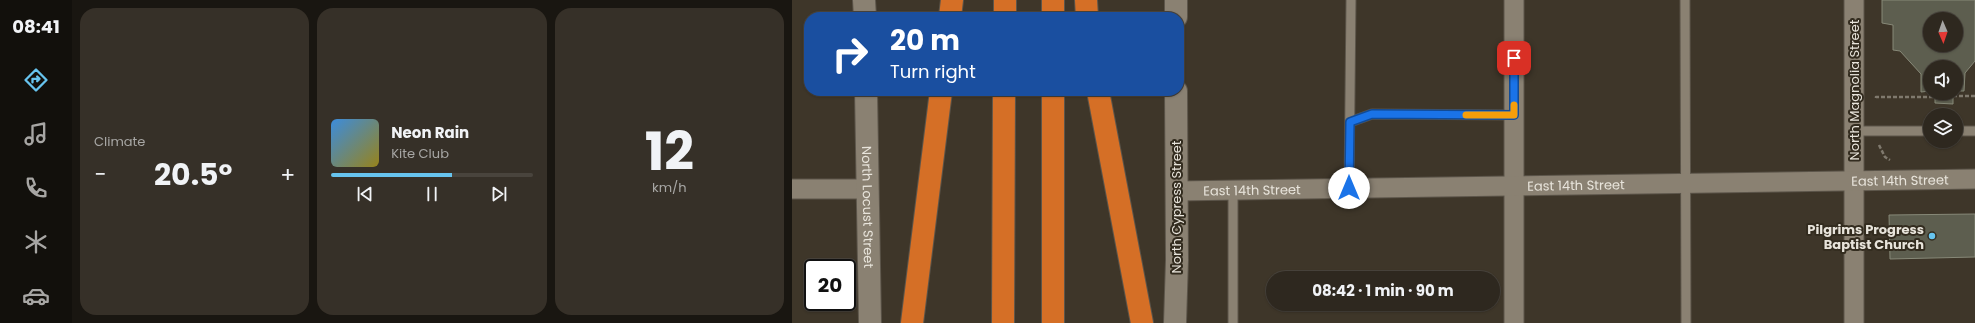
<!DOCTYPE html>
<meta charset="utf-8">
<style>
:root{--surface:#2e281f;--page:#363028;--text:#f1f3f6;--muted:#a7a6a4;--line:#49443d;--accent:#67c4ef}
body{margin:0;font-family:Poppins,sans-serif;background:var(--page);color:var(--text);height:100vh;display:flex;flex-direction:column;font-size:15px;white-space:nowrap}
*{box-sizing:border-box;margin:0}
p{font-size:13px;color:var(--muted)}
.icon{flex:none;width:22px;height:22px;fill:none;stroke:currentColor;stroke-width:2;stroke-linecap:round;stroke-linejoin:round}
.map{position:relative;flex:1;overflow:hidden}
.side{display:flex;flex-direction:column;gap:8px;padding:8px;background:#191611;width:720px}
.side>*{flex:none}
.banner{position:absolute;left:12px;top:12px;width:380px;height:84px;border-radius:16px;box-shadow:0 1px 3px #0004,0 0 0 1px var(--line);background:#1a4fa0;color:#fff;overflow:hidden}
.needle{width:26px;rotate:178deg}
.buttons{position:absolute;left:1131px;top:12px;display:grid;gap:8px}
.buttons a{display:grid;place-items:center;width:40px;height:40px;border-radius:50%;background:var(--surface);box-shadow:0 1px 3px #0004,0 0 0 1px var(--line);font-size:20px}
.speed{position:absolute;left:12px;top:259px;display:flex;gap:8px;font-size:20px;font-weight:700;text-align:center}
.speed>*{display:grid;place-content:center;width:52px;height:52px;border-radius:50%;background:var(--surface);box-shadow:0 1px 3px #0004,0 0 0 1px var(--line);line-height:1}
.speed .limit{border:2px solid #111;border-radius:6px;background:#fff;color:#111}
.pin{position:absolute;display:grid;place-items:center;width:34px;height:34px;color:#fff;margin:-17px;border-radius:8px;box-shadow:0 2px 6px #0006}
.me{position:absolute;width:44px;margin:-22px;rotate:0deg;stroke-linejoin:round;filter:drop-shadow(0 0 3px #0008)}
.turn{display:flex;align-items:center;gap:14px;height:84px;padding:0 20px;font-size:18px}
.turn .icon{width:52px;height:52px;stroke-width:2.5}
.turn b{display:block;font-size:28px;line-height:34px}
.big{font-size:30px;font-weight:700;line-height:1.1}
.side .card{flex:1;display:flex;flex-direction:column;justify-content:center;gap:6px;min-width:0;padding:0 14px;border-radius:16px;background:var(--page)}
.side .dial{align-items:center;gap:0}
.dial b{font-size:52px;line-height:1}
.song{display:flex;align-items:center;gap:12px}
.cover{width:48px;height:48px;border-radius:6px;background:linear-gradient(135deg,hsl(210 70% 55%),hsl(50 70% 35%))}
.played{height:4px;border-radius:2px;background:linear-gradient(90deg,var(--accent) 60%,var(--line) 60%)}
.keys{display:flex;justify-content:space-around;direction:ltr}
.heat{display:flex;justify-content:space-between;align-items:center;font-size:22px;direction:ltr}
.side .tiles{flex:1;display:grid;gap:8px;grid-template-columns:repeat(3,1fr)}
.trip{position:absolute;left:474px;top:271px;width:234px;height:40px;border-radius:20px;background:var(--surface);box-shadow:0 1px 3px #0004,0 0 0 1px var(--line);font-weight:700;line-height:40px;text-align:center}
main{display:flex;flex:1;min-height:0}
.tab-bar{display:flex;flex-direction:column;width:72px;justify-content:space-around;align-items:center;background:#12100c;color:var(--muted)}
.tab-bar .icon{width:28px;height:28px}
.tab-bar .current{color:var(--accent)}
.tab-bar b{font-size:18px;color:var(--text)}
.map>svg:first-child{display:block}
</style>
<main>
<nav class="tab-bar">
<b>08:41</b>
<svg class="icon current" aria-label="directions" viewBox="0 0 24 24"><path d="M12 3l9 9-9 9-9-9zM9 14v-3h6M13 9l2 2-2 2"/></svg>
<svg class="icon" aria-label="music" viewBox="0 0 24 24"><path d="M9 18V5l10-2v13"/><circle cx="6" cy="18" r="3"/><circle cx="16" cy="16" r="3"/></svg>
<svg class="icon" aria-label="phone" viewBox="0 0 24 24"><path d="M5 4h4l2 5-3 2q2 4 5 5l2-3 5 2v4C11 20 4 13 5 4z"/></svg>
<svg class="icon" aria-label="climate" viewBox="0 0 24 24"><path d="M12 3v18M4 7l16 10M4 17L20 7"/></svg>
<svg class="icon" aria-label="car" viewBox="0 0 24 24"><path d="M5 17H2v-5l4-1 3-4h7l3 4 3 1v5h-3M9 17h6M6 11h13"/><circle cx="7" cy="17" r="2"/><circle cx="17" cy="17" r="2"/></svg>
</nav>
<section class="side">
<div class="tiles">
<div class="card"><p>Climate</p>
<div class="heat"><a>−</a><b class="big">20.5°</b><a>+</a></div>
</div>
<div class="card">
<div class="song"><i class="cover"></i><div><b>Neon Rain</b><p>Kite Club</p></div></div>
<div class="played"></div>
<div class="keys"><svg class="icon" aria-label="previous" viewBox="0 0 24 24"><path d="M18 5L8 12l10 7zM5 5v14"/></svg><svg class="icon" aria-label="pause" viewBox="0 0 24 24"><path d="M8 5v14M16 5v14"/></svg><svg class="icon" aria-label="next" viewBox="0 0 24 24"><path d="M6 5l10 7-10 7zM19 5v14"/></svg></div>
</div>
<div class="card dial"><b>12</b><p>km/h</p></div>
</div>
</section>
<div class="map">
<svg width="1183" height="323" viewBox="0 0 1183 323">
<rect width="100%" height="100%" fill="#3e3629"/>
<path fill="#5d5e4f" stroke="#878978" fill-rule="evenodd" d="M1090,0h93v61l-10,12 -1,18h-8v-24h-26v24l-9,1v-18l-21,-23 -7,-1v-25l-11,-2zM1138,19h26v26h-26z
M1143,93h18v11l-18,-1z
M1183,214v43l-85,2 -1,-44z"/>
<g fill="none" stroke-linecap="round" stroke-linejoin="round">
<defs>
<path id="lane" d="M893,0l1,323
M558,122l22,-8 142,1
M1062,131h76
M1164,131h19
M557,189l2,-189
M441,323v-133"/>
<g id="street">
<path d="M722,0v323"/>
<path d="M1062,0v323"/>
<path d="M0,189h76"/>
<path id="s1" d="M385,191l798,-12"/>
</g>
<g id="secondary">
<path d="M72,0l1,17"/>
<path d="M384,0v17"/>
<path id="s2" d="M74,91l4,232"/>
<path d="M383,323l2,-63 -1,-169"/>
</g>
<path id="highway" d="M261,0v17
M294,0l1,17
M158,17l2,-17
M213,17v-17
M261,91v232
M306,91l44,232
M120,323l29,-232
M211,323l1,-232"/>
</defs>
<use href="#lane" stroke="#5c554a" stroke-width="11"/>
<use href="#street" stroke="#5c554a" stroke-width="21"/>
<use href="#secondary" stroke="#5c554a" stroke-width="24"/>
<use href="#highway" stroke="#5c554a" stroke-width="24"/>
<path stroke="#7f796d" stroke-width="2.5" stroke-dasharray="4 2" stroke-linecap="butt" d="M1161,96h22
M1084,98v-1h59
M1087,145l6,12 5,3"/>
<use href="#lane" stroke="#8a8172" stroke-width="9"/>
<use href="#street" stroke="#8a8172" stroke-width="19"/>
<use href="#secondary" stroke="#8a8172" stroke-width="22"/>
<use href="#highway" stroke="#d56f26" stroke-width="22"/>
</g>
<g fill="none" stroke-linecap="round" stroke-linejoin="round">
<defs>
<path id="route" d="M557,188l1,-66 22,-8 142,1v-57"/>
</defs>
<use href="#route" stroke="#114b97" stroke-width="10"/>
<use href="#route" stroke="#1a73e8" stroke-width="7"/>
<path stroke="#f59e0b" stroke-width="7" d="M674,115h48v-10"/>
</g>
<circle fill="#67c4ef" stroke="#332c1f" stroke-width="1.5" cx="1140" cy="236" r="4"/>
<g text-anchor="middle" stroke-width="4" stroke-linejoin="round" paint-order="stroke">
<g font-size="13" fill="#e8e4db" stroke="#332c1f">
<text transform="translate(1062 90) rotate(-90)" y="5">North Magnolia Street</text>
<text dy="5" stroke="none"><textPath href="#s1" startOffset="723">East 14th Street</textPath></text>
<text dy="5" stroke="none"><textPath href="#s1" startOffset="399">East 14th Street</textPath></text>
<text dy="5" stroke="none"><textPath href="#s1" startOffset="75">East 14th Street</textPath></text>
<text dy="5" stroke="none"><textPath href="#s2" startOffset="116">North Locust Street</textPath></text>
<text transform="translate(384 207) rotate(-90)" y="5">North Cypress Street</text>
</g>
<g font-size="13" font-weight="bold" fill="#e8e4db" stroke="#332c1f" text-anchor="end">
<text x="1132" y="234">Pilgrims Progress<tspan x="1132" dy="15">Baptist Church</tspan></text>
</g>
</g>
</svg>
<div class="buttons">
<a><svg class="needle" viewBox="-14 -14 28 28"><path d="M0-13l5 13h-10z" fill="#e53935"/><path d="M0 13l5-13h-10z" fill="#a7a6a4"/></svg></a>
<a><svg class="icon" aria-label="sound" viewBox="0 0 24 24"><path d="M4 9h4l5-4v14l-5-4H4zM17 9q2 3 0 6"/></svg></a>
<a><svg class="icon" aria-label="layers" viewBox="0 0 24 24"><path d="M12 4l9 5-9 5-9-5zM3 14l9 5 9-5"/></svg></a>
</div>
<div class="speed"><div class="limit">20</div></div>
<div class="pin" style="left:722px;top:58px;background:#d93025"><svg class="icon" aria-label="arrive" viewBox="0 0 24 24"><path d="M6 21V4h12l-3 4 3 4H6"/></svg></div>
<svg class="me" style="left:557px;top:188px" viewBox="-20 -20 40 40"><circle r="19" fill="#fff"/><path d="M0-13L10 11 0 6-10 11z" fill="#1a73e8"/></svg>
<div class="trip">08:42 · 1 min · 90 m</div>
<div class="banner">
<div class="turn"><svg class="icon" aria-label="right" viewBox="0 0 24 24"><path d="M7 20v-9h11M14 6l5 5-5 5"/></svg><div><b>20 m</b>Turn right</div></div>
</div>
</div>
</main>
